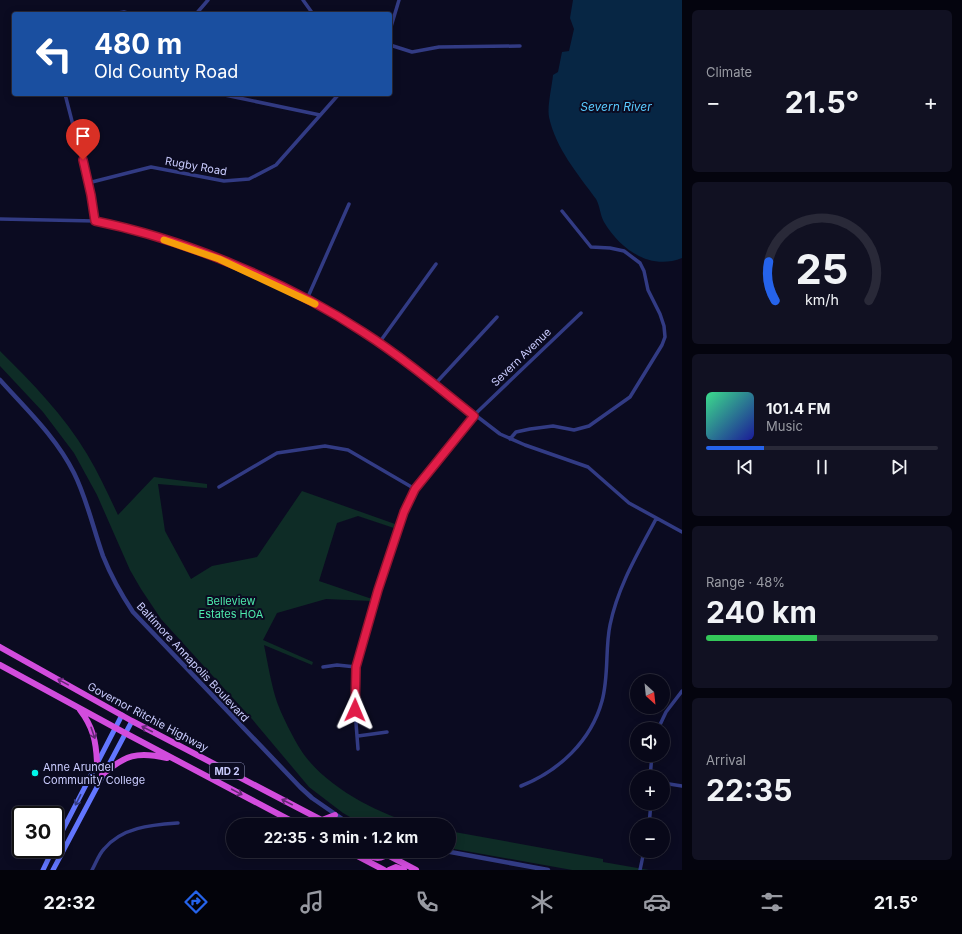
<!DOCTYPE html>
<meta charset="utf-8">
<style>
:root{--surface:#080819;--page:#112;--text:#f1f3f6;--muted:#989aa2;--line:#292938;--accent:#2563eb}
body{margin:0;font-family:Inter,sans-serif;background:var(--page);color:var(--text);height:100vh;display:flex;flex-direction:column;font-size:15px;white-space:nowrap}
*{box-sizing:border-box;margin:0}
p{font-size:13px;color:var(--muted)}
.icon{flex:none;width:22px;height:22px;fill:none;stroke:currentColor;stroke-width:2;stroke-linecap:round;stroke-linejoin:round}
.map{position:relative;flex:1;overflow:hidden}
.side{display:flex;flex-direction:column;gap:10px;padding:10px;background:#04040e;width:280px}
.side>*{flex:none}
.hud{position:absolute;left:12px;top:12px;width:380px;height:84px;border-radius:4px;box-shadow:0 2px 10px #0003,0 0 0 1px var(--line);background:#1a4fa0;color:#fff;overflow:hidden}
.needle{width:26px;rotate:153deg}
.controls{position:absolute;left:630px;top:674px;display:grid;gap:8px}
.controls a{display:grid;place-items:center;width:40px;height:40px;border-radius:50%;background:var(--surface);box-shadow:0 2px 10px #0003,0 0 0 1px var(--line);font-size:20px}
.speed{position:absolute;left:12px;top:806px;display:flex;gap:8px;font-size:20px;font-weight:700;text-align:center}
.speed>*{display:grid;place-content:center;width:52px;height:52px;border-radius:50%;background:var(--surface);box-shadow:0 2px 10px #0003,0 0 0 1px var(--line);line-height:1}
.speed .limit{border:2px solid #111;border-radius:6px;background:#fff;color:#111}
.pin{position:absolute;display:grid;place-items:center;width:34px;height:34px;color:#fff;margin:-41px -17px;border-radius:50% 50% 50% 0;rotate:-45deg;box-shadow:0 0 4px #0007}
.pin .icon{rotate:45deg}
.me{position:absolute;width:44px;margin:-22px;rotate:1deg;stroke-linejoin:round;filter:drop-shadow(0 0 3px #0008)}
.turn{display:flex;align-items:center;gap:14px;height:84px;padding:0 16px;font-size:18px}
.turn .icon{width:52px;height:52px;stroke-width:2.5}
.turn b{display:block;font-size:28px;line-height:34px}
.big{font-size:30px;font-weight:700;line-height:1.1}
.side .tile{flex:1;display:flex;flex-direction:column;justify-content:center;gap:6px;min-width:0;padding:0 14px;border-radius:6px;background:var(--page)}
.side .dial{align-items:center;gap:0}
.dial svg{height:104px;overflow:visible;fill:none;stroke:var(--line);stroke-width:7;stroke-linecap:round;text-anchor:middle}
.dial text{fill:var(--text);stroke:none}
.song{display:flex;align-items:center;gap:12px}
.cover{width:48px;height:48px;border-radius:6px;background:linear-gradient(135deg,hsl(150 70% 55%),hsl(240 70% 35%))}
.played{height:4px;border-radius:2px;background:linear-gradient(90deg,var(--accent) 25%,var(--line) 25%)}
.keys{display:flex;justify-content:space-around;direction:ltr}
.heat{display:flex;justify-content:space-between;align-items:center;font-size:22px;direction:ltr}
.charge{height:6px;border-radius:3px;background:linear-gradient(90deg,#34c759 48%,var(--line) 0)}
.trip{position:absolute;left:226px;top:818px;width:230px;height:40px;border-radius:20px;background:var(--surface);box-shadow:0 2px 10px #0003,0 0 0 1px var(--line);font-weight:700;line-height:40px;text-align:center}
.menu{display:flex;height:64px;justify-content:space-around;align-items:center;background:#03030a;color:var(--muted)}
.menu .icon{width:28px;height:28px}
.menu .active{color:var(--accent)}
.menu b{font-size:18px;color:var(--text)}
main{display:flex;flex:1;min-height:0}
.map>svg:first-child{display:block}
</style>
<main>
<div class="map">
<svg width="682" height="870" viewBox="0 0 682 870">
<rect width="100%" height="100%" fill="#0b0b21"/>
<path fill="#0e2c26" d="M0,351c32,32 64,64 87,103 12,20 21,40 31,61l36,-38 53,7v4l-49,-4 7,47 26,48 21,-13 45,-9 45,-66 93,33 -1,4 -36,-12 -21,7 -18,58 53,18 -1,2 -45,-2 -49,14 -14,27 50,22 -1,3 -48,-20c4,19 7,39 13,57 5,14 19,42 28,54 25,33 74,58 113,69h-54l-21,-12 -34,-26 -57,-68 -91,-100 -20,-30 -11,-19 -33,-75 -23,-42 -31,-41 -43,-46z
M449,831l154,28v3l46,8h-77l-123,-22z"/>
<path fill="#072644" d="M573,0h109v258c-32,13 -62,-9 -78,-36 -4,-7 -4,-16 -8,-23 -18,-25 -40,-50 -47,-82 -2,-10 3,-31 4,-42l5,-3 4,-20 7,-1 5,-22 -4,-11z"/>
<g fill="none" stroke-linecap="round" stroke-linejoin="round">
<path stroke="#323b84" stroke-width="3.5" d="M303,0l10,14
M112,14l12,-2 7,2
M196,14l12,-14
M390,30l9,-30
M390,45l22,7 27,-5 81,-1
M65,94l26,101 4,26
M220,94l100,21
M88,183l63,-16 73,14 25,-2 27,-14 63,-71
M0,219l95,2 23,5 78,24 43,17 68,32 57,33 54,39 82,63 25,11 63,22 41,36 53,29
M307,299l42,-95
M379,343l57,-79
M435,384l62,-67
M510,439l6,-7 14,-3 23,-3 21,4 15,-4 41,-29 32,-52 3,-8 -1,-11 -4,-12 -12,-24 -4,-19 -4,-8 -16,-12 -14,-3 -19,-1 -29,-36
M219,487l58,-34 48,-7 23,4 67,39
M323,667l14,-2 19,2
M658,729l8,-17 16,-21
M358,736l29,-4
M358,749l-3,-39 1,-43 38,-128 10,-27 11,-23 56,-71 110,-105
M650,777l2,-22
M663,783l19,3
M521,786c38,-15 70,-45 81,-85 7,-25 3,-52 8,-76 8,-39 28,-72 46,-106
M649,825l2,-22
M92,870c4,-7 7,-16 12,-21 18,-22 47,-24 74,-26
M640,870l4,-19"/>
<path stroke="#323b84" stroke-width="4.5" d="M0,380c26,29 56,57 74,93 13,26 19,55 29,83 8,20 18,38 30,56l167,175 12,11 39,27
M445,851l103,19"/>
<path stroke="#6276ff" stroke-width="5" d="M55,845l67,-130
M43,870l10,-21
M53,870l79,-149"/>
<path stroke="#d24cdd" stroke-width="6" d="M0,647l132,74 199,104
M0,665l125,68 174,92
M80,710c13,17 16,31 17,52
M102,775c23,-20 35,-24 65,-17
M322,820l13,-5
M348,851l36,19
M359,851c12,6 21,12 31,0
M380,851l36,19
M389,870l7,-3 8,3"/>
</g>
<defs><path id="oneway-shaft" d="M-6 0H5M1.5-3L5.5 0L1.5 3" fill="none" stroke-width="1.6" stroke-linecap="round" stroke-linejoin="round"/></defs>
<g stroke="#652876">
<use href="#oneway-shaft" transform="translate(63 682) rotate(-151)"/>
<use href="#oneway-shaft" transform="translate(147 729) rotate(-153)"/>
<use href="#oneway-shaft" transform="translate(93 733) rotate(71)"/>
<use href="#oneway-shaft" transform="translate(237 792) rotate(28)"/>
<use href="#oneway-shaft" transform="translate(287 802) rotate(-153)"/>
</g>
<use stroke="#323b85" href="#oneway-shaft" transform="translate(78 800) rotate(117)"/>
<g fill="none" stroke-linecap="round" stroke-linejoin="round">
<defs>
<path id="route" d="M83,160l8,35 4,26c89,18 192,61 268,111 39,25 75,55 111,84l-59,73 -11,23 -26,78 -22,77 -1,43"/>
</defs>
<use href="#route" stroke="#92132f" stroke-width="10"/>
<use href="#route" stroke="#e11d48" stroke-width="7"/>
<path stroke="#f59e0b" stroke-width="7" d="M164,240l55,19 96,45"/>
</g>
<circle fill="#00f6ea" stroke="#0b0b21" stroke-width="1.5" cx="35" cy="773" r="4"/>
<g text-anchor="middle" stroke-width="4" stroke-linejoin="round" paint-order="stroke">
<rect fill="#0b0b21" stroke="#9193bc" stroke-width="1" x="210" y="763" width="34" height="16" rx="3"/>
<g font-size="10" font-weight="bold" fill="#cbcdff">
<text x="227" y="775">MD 2</text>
</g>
<g font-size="11" fill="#cbcdff" stroke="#0b0b21">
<text transform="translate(196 166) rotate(10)" y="4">Rugby Road</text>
<text transform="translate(521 357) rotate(-44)" y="4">Severn Avenue</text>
<text transform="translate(193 662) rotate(47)" y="4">Baltimore Annapolis Boulevard</text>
<text transform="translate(148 717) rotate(28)" y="4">Governor Ritchie Highway</text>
</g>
<g font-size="11" fill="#4de9ab" stroke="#0b0b21">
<text x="231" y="605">Belleview<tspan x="231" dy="13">Estates HOA</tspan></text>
</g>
<g font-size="11" fill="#cbcdff" stroke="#0b0b21" text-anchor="start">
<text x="43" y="771">Anne Arundel<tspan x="43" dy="13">Community College</tspan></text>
</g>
<g font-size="12" font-style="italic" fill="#59cbff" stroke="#0b0b21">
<text x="616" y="111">Severn River</text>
</g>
</g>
</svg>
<div class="controls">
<a><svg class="needle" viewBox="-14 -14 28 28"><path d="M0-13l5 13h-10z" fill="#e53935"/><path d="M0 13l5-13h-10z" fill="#989aa2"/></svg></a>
<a><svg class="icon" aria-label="sound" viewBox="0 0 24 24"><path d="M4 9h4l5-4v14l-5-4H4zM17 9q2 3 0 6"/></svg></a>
<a>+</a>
<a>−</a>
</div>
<div class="speed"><div class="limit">30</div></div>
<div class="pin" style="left:83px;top:160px;background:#d93025"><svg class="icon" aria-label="arrive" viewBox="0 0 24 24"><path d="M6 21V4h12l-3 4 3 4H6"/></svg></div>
<svg class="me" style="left:355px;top:710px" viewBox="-20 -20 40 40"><path d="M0-17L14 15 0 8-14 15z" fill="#e11d48" stroke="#fff" stroke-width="4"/></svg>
<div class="trip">22:35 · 3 min · 1.2 km</div>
<div class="hud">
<div class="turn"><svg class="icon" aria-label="left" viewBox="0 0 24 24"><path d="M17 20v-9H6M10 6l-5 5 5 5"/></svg><div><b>480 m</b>Old County Road</div></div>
</div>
</div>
<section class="side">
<div class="tile"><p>Climate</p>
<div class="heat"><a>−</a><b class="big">21.5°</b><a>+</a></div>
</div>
<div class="tile dial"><svg viewBox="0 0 100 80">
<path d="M14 69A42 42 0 1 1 86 69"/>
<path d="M14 69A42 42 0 0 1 9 39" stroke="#2563eb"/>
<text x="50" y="56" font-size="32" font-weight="700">25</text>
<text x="50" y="72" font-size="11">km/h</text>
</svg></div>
<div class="tile">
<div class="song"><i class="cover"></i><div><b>101.4 FM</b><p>Music</p></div></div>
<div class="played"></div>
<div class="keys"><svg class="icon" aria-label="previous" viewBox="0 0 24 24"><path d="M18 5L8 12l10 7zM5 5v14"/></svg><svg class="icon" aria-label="pause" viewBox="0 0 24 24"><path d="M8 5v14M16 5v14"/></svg><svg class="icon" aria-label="next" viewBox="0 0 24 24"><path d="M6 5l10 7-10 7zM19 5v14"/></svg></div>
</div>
<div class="tile"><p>Range · 48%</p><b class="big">240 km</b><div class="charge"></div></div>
<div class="tile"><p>Arrival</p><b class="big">22:35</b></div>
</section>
</main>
<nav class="menu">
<b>22:32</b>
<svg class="icon active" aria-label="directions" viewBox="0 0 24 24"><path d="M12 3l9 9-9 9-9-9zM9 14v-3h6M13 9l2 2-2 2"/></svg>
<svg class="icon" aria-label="music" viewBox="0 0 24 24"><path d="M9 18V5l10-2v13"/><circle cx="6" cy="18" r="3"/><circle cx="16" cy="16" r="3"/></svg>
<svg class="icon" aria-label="phone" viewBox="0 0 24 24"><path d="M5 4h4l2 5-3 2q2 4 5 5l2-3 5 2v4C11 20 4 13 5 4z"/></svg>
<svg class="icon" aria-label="climate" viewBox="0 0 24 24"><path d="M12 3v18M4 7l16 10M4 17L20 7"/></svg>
<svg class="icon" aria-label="car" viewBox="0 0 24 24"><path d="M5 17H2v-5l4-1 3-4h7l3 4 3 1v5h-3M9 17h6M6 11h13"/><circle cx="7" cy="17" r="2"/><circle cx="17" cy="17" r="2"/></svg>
<svg class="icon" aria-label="filters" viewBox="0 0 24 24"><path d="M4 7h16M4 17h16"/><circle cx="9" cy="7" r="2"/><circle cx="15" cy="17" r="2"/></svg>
<b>21.5°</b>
</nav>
